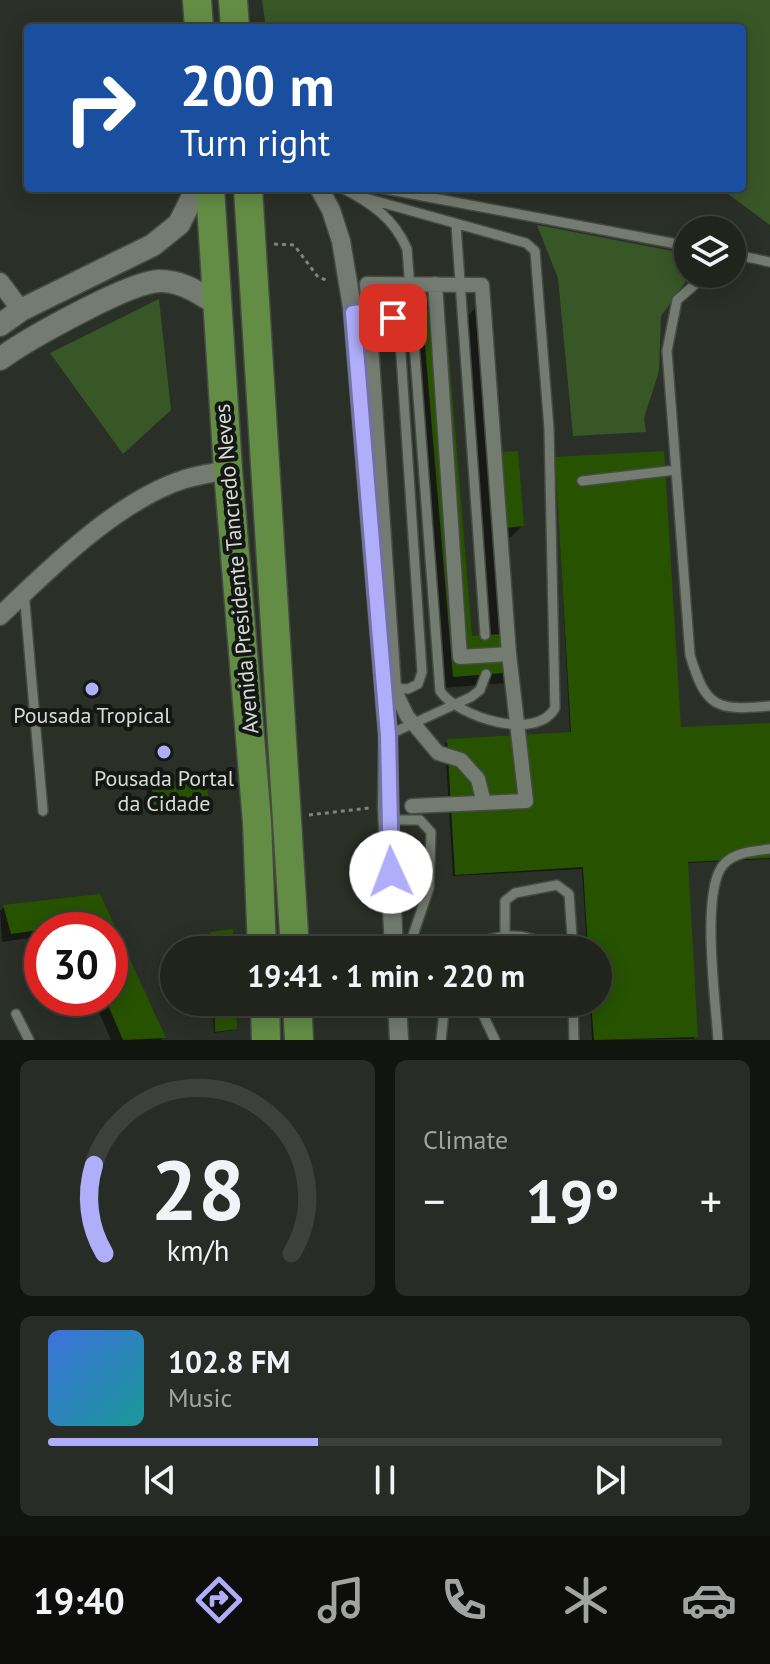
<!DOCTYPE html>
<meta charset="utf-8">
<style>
:root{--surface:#20241d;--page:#282c26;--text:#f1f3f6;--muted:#a2a4a4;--line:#3d413b;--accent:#b0aefa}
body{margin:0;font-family:"PT Sans",sans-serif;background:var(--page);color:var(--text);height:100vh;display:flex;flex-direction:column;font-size:30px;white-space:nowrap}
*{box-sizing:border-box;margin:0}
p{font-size:26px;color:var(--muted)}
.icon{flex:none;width:44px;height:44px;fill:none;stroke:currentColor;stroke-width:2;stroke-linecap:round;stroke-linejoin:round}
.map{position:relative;height:1040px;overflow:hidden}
.details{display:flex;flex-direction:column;gap:20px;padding:20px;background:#121410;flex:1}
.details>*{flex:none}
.top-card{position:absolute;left:24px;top:24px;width:722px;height:168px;border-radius:8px;box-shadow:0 4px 20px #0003,0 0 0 2px var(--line);background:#1a4fa0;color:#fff;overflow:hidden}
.tools{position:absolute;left:674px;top:216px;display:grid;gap:16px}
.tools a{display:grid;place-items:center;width:72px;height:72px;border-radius:50%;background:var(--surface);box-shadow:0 4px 20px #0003,0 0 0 2px var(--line);font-size:40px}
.speed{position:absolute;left:24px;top:912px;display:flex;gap:16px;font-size:40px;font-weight:700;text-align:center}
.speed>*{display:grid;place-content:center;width:104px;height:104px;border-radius:50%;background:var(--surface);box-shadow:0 4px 20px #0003,0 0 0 2px var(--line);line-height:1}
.speed .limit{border:12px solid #d22;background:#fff;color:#111}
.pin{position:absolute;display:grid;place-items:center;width:68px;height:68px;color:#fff;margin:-34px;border-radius:16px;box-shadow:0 4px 12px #0006}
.me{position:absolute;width:88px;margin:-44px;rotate:358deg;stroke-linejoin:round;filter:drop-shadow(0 0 6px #0008)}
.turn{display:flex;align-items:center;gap:28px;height:168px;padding:0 24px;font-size:36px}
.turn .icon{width:104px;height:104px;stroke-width:2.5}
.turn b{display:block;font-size:56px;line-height:68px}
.big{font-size:60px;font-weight:600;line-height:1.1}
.details .widget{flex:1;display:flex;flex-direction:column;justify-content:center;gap:12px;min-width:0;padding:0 28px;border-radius:12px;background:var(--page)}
.details .dial{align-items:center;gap:0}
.dial svg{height:208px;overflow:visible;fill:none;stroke:var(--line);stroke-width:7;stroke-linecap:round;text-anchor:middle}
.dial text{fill:var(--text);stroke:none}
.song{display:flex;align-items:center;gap:24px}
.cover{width:96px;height:96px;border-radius:12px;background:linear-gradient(135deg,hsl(220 70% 55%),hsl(180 70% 35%))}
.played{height:8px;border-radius:4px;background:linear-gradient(90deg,var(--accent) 40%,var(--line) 40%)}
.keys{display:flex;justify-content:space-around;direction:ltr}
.heat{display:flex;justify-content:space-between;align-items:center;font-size:44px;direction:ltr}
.details .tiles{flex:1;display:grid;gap:20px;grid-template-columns:1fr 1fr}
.widget:last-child{grid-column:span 2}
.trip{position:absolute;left:160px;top:936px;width:452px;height:80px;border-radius:40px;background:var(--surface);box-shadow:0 4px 20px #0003,0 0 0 2px var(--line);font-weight:600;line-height:80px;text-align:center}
.tabs{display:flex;height:128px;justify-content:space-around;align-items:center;background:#0d0e0c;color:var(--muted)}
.tabs .icon{width:56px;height:56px}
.tabs .current{color:var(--accent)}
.tabs b{font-size:36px;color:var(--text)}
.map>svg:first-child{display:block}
</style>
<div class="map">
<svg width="770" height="1040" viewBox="0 0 770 1040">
<rect width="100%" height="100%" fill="#2a3027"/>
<path fill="#385727" d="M262,0h508v225l-50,-37h22v-160h-476z
M537,225l151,29v20h3l-30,42 -2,55 -15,47 2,14 -73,4 -15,-158z
M159,299l12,111 -48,44 -73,-101z"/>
<path fill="#0007" d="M475,308l23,146 24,72 -11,11 -7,1 11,133 -11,12 -62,5 -31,-365 12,-11 47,326 20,-1 -26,-317z
M556,459l123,270 91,-4v134l-84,4 8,176 -102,1 -2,-38h8v-52h-11l-5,-81 -129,7 -8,-133 125,-9z
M153,785l53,19 -5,6 -53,2 -1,-21z
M98,896l66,141 -3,3h-50l-18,-42h17v-68h-68v6l-40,6 -2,-31 4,-4z
M212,1002h22l-1,28 -19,3z"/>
<path fill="#275300" d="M488,305l12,147 18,-1 6,75 -19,2 12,144 -64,5 -31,-367 23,-2 27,328 30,-2 -27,-328z
M664,451l17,276 89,-4v135l-82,4 10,175 -104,3 -3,-38h7v-52h-10l-5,-83 -128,8 -8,-136 124,-7 -16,-275z
M207,781l2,24 -56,3 -1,-25z
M100,894l66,144 -43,2 -18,-42h5v-68h-33l-2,-5 -64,9 -8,-29z
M233,929l1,21h-23l-1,-18z
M214,1002h22l1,27 -22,3z"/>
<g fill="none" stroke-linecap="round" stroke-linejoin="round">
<defs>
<path id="service" d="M342,188c29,15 52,30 65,61l33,442c18,26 96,51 115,17l-6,-279 -14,-178 -9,-8 -168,-47
M380,188l308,58
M456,225l29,410
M732,254l38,8
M707,274l-30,26 -10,51 23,304c16,53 26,56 80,51
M364,310c24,-1 32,8 36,30l22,332 -4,12 -10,5 -17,-1
M582,481l94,-11
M24,592l19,219
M388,735l83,-38 9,-7 6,-16
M389,820h31l11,12 -2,56 -21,62
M467,950c15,-13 52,-19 69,-9l3,9
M509,950l-4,-13v-36l10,-8 42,-8 12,9 4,56
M477,1002l18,38
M532,1002l6,4 6,-4
M573,1002l1,38
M16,1014l13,26
M441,1040l4,-38
M718,1040c-2,-36 -18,-151 6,-176 11,-12 30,-13 46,-15"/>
<path id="pedestrian" d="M435,284l25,373 49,-3
M412,806c38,-2 76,-3 114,-5l-17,-147 -27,-369 -115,-1 27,405 13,27 31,37 23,7 17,19 6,24"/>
<path id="minor" d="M319,188l12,22 10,31 12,72 35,422 -1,72 7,143
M0,282l21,28
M0,616c50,-48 118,-116 185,-137 14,-4 28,-6 43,-9
M397,1002l2,38"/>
<path id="tertiary" d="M0,325l21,-15 132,-65 26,-21 18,-36
M0,359c26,-19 130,-78 160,-78 22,0 39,12 57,23"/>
<path id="primary" d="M197,0l2,28
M233,0l2,28
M210,188l18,282 29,352 5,128
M248,188l47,762
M265,1002l1,38
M297,1002l2,38"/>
</defs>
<use href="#service" stroke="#454b43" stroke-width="12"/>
<use href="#pedestrian" stroke="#454b43" stroke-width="17"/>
<use href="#minor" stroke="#454b43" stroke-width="21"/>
<use href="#tertiary" stroke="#454b43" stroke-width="25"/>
<use href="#primary" stroke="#454b43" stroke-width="31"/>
<path stroke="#7e837c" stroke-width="3" stroke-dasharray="4 4" stroke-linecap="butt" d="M274,244l20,1 24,32 11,4
M309,815l60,-7"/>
<use href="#service" stroke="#747b70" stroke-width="9"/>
<use href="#pedestrian" stroke="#747b70" stroke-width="14"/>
<use href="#minor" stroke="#747b70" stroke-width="18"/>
<use href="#tertiary" stroke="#747b70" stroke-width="22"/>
<use href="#primary" stroke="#638d45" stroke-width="28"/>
</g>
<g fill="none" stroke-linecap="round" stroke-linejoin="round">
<defs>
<path id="route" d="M391,872l-3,-137 -35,-422 28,-3 12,8"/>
</defs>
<use href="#route" stroke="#7271a2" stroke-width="20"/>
<use href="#route" stroke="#b0aefa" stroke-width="14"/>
</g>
<g fill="#b0aefa" stroke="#141713" stroke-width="3">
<circle cx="92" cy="689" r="8"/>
<circle cx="164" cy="752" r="8"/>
</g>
<g text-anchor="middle" stroke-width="8" stroke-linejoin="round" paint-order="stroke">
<g font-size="22" fill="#d8dcd6" stroke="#141713">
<text transform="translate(236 569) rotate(-95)" y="8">Avenida Presidente Tancredo Neves</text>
</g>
<g font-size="22" fill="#d8dcd6" stroke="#141713">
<text x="92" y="723">Pousada Tropical</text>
<text x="164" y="786">Pousada Portal<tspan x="164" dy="25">da Cidade</tspan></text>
</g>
</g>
</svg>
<div class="tools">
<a><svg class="icon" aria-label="layers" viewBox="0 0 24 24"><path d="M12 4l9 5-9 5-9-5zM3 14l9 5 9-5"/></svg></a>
</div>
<div class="speed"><div class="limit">30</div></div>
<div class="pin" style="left:393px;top:318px;background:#d93025"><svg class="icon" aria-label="arrive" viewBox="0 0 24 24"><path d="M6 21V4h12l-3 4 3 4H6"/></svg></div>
<svg class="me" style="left:391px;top:872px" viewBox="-20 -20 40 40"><circle r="19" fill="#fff"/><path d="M0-13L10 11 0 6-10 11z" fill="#b0aefa"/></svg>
<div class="trip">19:41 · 1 min · 220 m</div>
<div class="top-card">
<div class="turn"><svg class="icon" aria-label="right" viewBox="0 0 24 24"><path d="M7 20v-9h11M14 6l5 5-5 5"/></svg><div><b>200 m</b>Turn right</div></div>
</div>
</div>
<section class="details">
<div class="tiles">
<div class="widget dial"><svg viewBox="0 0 100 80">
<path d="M14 69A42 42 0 1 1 86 69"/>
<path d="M14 69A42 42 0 0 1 10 35" stroke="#b0aefa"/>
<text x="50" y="56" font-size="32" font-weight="700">28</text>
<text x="50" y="72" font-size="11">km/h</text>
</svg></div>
<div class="widget"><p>Climate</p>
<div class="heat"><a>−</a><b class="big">19°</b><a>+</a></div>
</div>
<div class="widget">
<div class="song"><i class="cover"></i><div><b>102.8 FM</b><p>Music</p></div></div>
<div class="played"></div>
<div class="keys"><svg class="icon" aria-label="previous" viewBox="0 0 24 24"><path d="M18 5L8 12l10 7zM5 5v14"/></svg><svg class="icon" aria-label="pause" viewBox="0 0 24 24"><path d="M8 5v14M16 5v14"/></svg><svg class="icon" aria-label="next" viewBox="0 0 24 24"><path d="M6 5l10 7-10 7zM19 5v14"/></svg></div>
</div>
</div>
</section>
<nav class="tabs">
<b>19:40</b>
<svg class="icon current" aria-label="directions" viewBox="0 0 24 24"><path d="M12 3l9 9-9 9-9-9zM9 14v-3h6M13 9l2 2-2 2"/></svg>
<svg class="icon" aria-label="music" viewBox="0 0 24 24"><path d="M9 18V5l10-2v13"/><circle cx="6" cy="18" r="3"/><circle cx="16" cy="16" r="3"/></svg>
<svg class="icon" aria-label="phone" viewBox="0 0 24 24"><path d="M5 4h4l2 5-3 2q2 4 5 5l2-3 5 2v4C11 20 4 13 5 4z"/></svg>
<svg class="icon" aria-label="climate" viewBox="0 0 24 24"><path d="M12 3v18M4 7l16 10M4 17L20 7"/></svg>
<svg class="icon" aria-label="car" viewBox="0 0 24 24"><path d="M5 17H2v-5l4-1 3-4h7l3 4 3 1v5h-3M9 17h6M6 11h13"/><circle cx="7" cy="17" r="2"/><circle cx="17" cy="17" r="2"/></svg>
</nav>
